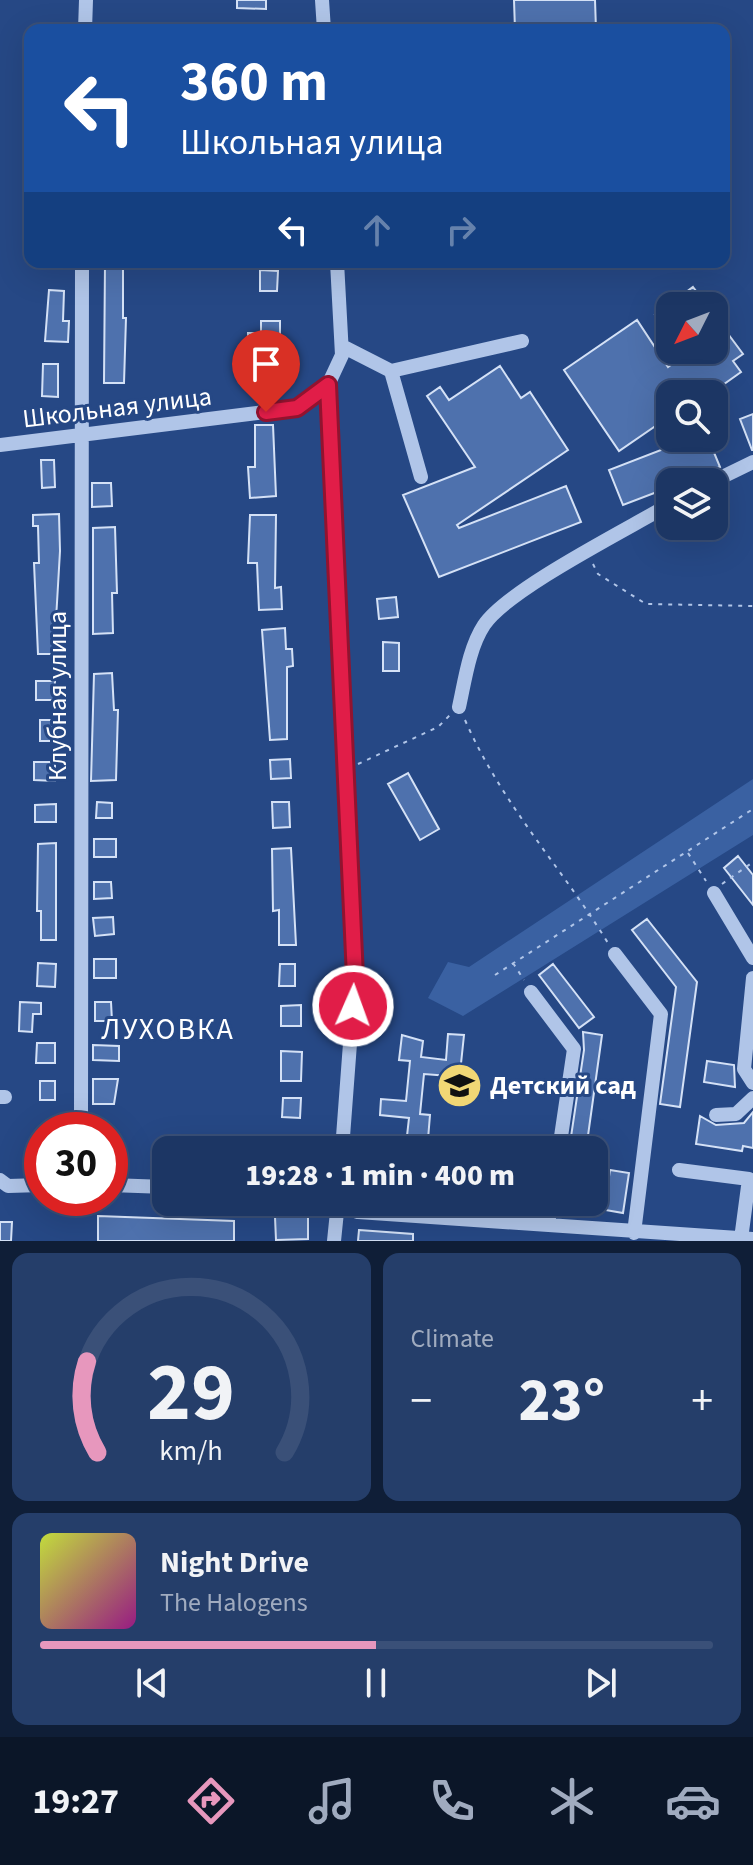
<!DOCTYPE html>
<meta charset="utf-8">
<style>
:root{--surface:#1c3664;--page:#253e6a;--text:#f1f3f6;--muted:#a0abbf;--line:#3a5078;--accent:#e797bd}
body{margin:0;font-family:"Source Sans 3",sans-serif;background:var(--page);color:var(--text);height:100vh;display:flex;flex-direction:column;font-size:30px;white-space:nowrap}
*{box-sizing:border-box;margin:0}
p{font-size:26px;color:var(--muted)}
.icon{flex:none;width:44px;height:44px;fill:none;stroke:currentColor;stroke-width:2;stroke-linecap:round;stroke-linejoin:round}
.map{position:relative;height:1241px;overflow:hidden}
.side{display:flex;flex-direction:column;gap:12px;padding:12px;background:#0f1e37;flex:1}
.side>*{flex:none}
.top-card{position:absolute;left:24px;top:24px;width:706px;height:244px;border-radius:16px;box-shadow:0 8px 32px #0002,0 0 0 2px var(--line);background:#1a4fa0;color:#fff;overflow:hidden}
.needle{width:52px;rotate:228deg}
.controls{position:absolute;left:656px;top:292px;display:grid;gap:16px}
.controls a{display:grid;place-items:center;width:72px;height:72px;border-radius:16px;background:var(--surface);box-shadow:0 8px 32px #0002,0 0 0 2px var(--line);font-size:40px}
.speed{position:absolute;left:24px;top:1112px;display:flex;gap:16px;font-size:40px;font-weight:700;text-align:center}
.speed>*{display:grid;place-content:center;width:104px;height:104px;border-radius:50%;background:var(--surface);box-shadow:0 8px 32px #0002,0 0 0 2px var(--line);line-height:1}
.speed .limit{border:12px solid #d22;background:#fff;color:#111}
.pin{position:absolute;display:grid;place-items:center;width:68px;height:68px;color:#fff;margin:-82px -34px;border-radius:50% 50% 50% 0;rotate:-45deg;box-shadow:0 0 8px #0007}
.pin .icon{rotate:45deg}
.me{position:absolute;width:88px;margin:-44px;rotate:2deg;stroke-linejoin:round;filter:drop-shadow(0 0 6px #0008)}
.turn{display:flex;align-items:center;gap:28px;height:168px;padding:0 24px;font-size:36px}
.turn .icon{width:104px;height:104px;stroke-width:2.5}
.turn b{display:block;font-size:56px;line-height:68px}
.lanes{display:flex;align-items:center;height:76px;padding:0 24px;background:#0003;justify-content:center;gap:40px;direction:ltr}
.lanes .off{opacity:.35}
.big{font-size:60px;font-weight:800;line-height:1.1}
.side .card{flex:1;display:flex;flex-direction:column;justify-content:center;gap:12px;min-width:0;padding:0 28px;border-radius:16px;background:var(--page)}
.side .dial{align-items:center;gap:0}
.dial svg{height:208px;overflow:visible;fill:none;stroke:var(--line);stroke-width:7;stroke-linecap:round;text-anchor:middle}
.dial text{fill:var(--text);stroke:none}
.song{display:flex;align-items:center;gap:24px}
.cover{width:96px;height:96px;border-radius:12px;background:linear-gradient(135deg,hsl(70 70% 55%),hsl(310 70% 35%))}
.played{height:8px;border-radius:4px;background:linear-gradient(90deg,var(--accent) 50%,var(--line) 50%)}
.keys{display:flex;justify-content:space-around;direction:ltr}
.heat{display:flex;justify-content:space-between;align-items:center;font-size:44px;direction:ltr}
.side .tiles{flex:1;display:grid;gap:12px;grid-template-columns:1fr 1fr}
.card:last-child{grid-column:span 2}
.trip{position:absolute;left:152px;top:1136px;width:456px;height:80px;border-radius:16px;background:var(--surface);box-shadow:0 8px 32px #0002,0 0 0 2px var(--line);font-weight:800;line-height:80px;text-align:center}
.dock{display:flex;height:128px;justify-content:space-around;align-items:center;background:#0b1628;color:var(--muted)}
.dock .icon{width:56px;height:56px}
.dock .active{color:var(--accent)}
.dock b{font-size:36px;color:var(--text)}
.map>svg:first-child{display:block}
</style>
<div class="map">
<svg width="753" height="1241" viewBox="0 0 753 1241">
<rect width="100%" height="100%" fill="#264885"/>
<path fill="#3a61a2" d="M753,779v56l-290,181 -35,-18 20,-36 21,5z"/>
<path fill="#4e71ad" stroke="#d4e1f6" stroke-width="2" d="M237,0h29v9l-29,-1z
M514,0h81l1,30h-81z
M105,262h18v56h3l-2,65h-20z
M260,270l18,1 -1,20h-17z
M693,287l15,19h-38v30l-15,-21z
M49,290l15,1 -1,30h6l-1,21 -23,-1z
M714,315l29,39 -10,7 8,11 -31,22h-40v22l-51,35 -55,-81 73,-50 31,47 16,-12 -4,-5h34z
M261,321h19v19h-8v14h-6l2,22 7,-1 1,10 -19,2 -3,-33h-6v-21h13z
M43,364h15v33l-16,-1z
M500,366l21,32 9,-6 38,58 -111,75 2,3 107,-42 15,36 -142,55 -36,-82 72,-28 -48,-71 13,-9 9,13z
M753,414v36h-1l-12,-31z
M255,425h18l3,71 -26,2 -2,-31h7z
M692,438h16l12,29 -37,15h-13v5l-47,18 -14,-35z
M41,460h13l1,27 -13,1z
M92,483h19l1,23 -20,1z
M59,514l1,37 -6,103h-16l-4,-91h5l-1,-37h-5v-11z
M250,515h26l-1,73 6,-1 1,22 -23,1 -2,-47h-9z
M115,527l2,66h-5l1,40 -20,1v-106z
M396,597l2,20 -19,2 -2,-20z
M285,628l1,21h6l1,17 -6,1v72l-17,1 -8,-110z
M383,642l16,1v28h-16z
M112,673l2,37h4l-2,70 -25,1 3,-107z
M36,681h19l-1,19h-18z
M40,720h17l-1,21h-16z
M290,759l1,19 -20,1 -1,-19z
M34,762h21v19l-21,-1z
M408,773l31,56 -19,11 -32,-56z
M97,802l15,1v15h-16z
M272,802h17l1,25 -17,1z
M56,804v18h-21v-17z
M94,839h22v18h-22z
M56,843v97h-15v-29h-4l1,-67z
M291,848l5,97h-17v-35l-6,1 -1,-62z
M738,856l15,19v30l-29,-37z
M94,882h17l1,16 -18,1z
M113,917l1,17 -19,2 -2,-18z
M647,919l50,63 -17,125 -20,-3 16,-117 -44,-57z
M94,959h22v19h-22z
M38,963l18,1 -1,23 -18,-1z
M280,964h15v22h-16z
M553,964l41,53 -15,11 -40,-53z
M20,1002l21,1v11h-8l-1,18 -13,-1z
M95,1002h16l1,19h-17z
M301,1005v21h-20v-20z
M583,1032l19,3 -16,115h-17l15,-100z
M448,1034l16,1 -4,38 11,1 -3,22 -21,-2 2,-18 -25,-2 -4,40 10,1 -2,24 -21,-3 2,-18 -29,-3 1,-16 25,2 4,-40 -11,-1 3,-25 21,6 -2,16 25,3z
M37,1043h18v20h-19z
M93,1045l26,1v15l-26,-1z
M281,1051l21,1 -1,29h-20z
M707,1061l27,4 1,22 -31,-5z
M93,1079h25l-4,25h-21z
M40,1081h15v19h-15z
M283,1098h18l-1,20 -18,-1z
M753,1112v36l-10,-2 -1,5 -46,-7 4,-28 16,9 28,-2z
M285,1135h17v15h-17z
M610,1170l19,3 -6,40 -29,-5v-27l14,2z
M98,1216l136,5v20h-136z
M308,1216v23l-32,1 -1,-23z
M0,1222h12l-1,19h-11z
M359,1230l54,4v7h-55z"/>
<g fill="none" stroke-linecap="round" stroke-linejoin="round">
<path stroke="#b0c5e8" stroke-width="2" stroke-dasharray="4 6" stroke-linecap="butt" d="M593,564l5,10 48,30 107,2
M465,720c38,86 95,145 143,223
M358,764l80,-37 12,-12
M688,853l18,28
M722,884l31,-22
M513,963l11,17
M495,975l258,-166"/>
<path stroke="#b0c5e8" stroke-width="14" d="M322,0l2,30
M85,30l1,-30
M342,346l49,25 30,106
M391,371l131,-30
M328,385l27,592 -13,173
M0,445l297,-37 31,-23 14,-30 -5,-93
M712,482l41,-20
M459,707c6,-27 10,-59 25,-82 24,-36 144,-96 186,-121
M714,893l39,65
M615,954l46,60 -27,219
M753,978l-9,91 9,14
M531,992l43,57 -15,101
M0,1097h5
M716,1115l20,-1 17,-16
M81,1130l1,-868
M679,1170l70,9 -8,60
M0,1180l8,6 34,-1
M110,1185l56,2
M327,1202l31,10 395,27
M506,1222l2,-20
M548,1225l3,-23
M334,1241l4,-39"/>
</g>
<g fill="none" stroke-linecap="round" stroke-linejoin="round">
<defs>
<path id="route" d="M266,412l31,-4 31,-23 27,592 -2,29"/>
</defs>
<use href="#route" stroke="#92132f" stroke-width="20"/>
<use href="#route" stroke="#e11d48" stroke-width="14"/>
</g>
<defs>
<symbol id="school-disc" viewBox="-11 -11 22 22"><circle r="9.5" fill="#f1d775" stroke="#264885"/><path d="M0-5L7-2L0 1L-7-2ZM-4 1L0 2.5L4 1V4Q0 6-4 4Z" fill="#111"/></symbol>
</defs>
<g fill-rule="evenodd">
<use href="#school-disc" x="434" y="1060" width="51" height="51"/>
</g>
<g text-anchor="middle" stroke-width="6" stroke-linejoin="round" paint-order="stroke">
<g font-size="26" fill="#fff" stroke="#264885">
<text transform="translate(117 407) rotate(-7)" y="9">Школьная улица</text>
<text transform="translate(57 696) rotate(-90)" y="9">Клубная улица</text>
</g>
<g font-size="26" font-weight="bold" fill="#fff" stroke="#264885" text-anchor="start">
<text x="490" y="1094">Детский сад</text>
</g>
<g font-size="30" letter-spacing="2" fill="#fff" stroke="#264885">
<text x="168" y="1039">ЛУХОВКА</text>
</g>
</g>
</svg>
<div class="controls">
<a><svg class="needle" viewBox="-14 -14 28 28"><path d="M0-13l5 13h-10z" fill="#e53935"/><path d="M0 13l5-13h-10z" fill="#a0abbf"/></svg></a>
<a><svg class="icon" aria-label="search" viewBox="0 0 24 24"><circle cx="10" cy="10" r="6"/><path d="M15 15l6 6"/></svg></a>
<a><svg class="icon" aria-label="layers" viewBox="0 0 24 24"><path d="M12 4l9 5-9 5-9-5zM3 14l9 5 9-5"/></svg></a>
</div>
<div class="speed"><div class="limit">30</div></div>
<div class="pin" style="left:266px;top:412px;background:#d93025"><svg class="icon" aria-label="arrive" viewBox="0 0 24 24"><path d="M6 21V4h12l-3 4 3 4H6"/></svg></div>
<svg class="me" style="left:353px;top:1006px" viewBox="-20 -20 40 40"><circle r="17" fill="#e11d48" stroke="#fff" stroke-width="3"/><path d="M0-11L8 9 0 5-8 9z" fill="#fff"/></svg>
<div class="trip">19:28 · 1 min · 400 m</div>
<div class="top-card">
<div class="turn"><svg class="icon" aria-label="left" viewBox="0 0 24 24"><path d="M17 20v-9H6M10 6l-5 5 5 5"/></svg><div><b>360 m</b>Школьная улица</div></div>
<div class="lanes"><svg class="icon" aria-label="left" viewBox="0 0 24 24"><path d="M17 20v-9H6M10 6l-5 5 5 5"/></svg><svg class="icon off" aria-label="ahead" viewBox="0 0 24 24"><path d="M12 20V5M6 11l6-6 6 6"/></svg><svg class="icon off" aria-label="right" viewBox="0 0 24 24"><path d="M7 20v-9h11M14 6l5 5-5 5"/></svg></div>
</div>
</div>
<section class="side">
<div class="tiles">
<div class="card dial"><svg viewBox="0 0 100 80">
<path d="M14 69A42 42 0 1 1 86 69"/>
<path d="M14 69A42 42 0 0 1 10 34" stroke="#e797bd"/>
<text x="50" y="56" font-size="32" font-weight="700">29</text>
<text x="50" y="72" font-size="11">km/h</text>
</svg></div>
<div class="card"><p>Climate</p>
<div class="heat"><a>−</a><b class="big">23°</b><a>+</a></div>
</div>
<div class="card">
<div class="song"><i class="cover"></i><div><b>Night Drive</b><p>The Halogens</p></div></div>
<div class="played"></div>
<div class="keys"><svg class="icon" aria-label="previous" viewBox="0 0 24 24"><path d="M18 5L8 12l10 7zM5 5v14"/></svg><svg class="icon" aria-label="pause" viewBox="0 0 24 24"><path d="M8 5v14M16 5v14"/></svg><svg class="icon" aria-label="next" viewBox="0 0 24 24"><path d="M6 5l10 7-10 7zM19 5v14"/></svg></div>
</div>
</div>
</section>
<nav class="dock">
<b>19:27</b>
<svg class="icon active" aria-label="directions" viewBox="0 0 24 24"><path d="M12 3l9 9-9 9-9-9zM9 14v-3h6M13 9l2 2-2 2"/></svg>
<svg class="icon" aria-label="music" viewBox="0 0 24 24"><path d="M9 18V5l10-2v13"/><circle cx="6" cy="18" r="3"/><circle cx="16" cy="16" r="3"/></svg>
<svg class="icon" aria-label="phone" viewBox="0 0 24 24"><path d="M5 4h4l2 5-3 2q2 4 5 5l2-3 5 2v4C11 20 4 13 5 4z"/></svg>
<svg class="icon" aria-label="climate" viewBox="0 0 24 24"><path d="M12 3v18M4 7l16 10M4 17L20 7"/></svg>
<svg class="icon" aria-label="car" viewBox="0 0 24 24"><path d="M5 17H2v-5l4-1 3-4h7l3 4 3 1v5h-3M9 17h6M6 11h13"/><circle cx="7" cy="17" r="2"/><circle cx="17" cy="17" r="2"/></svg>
</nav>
